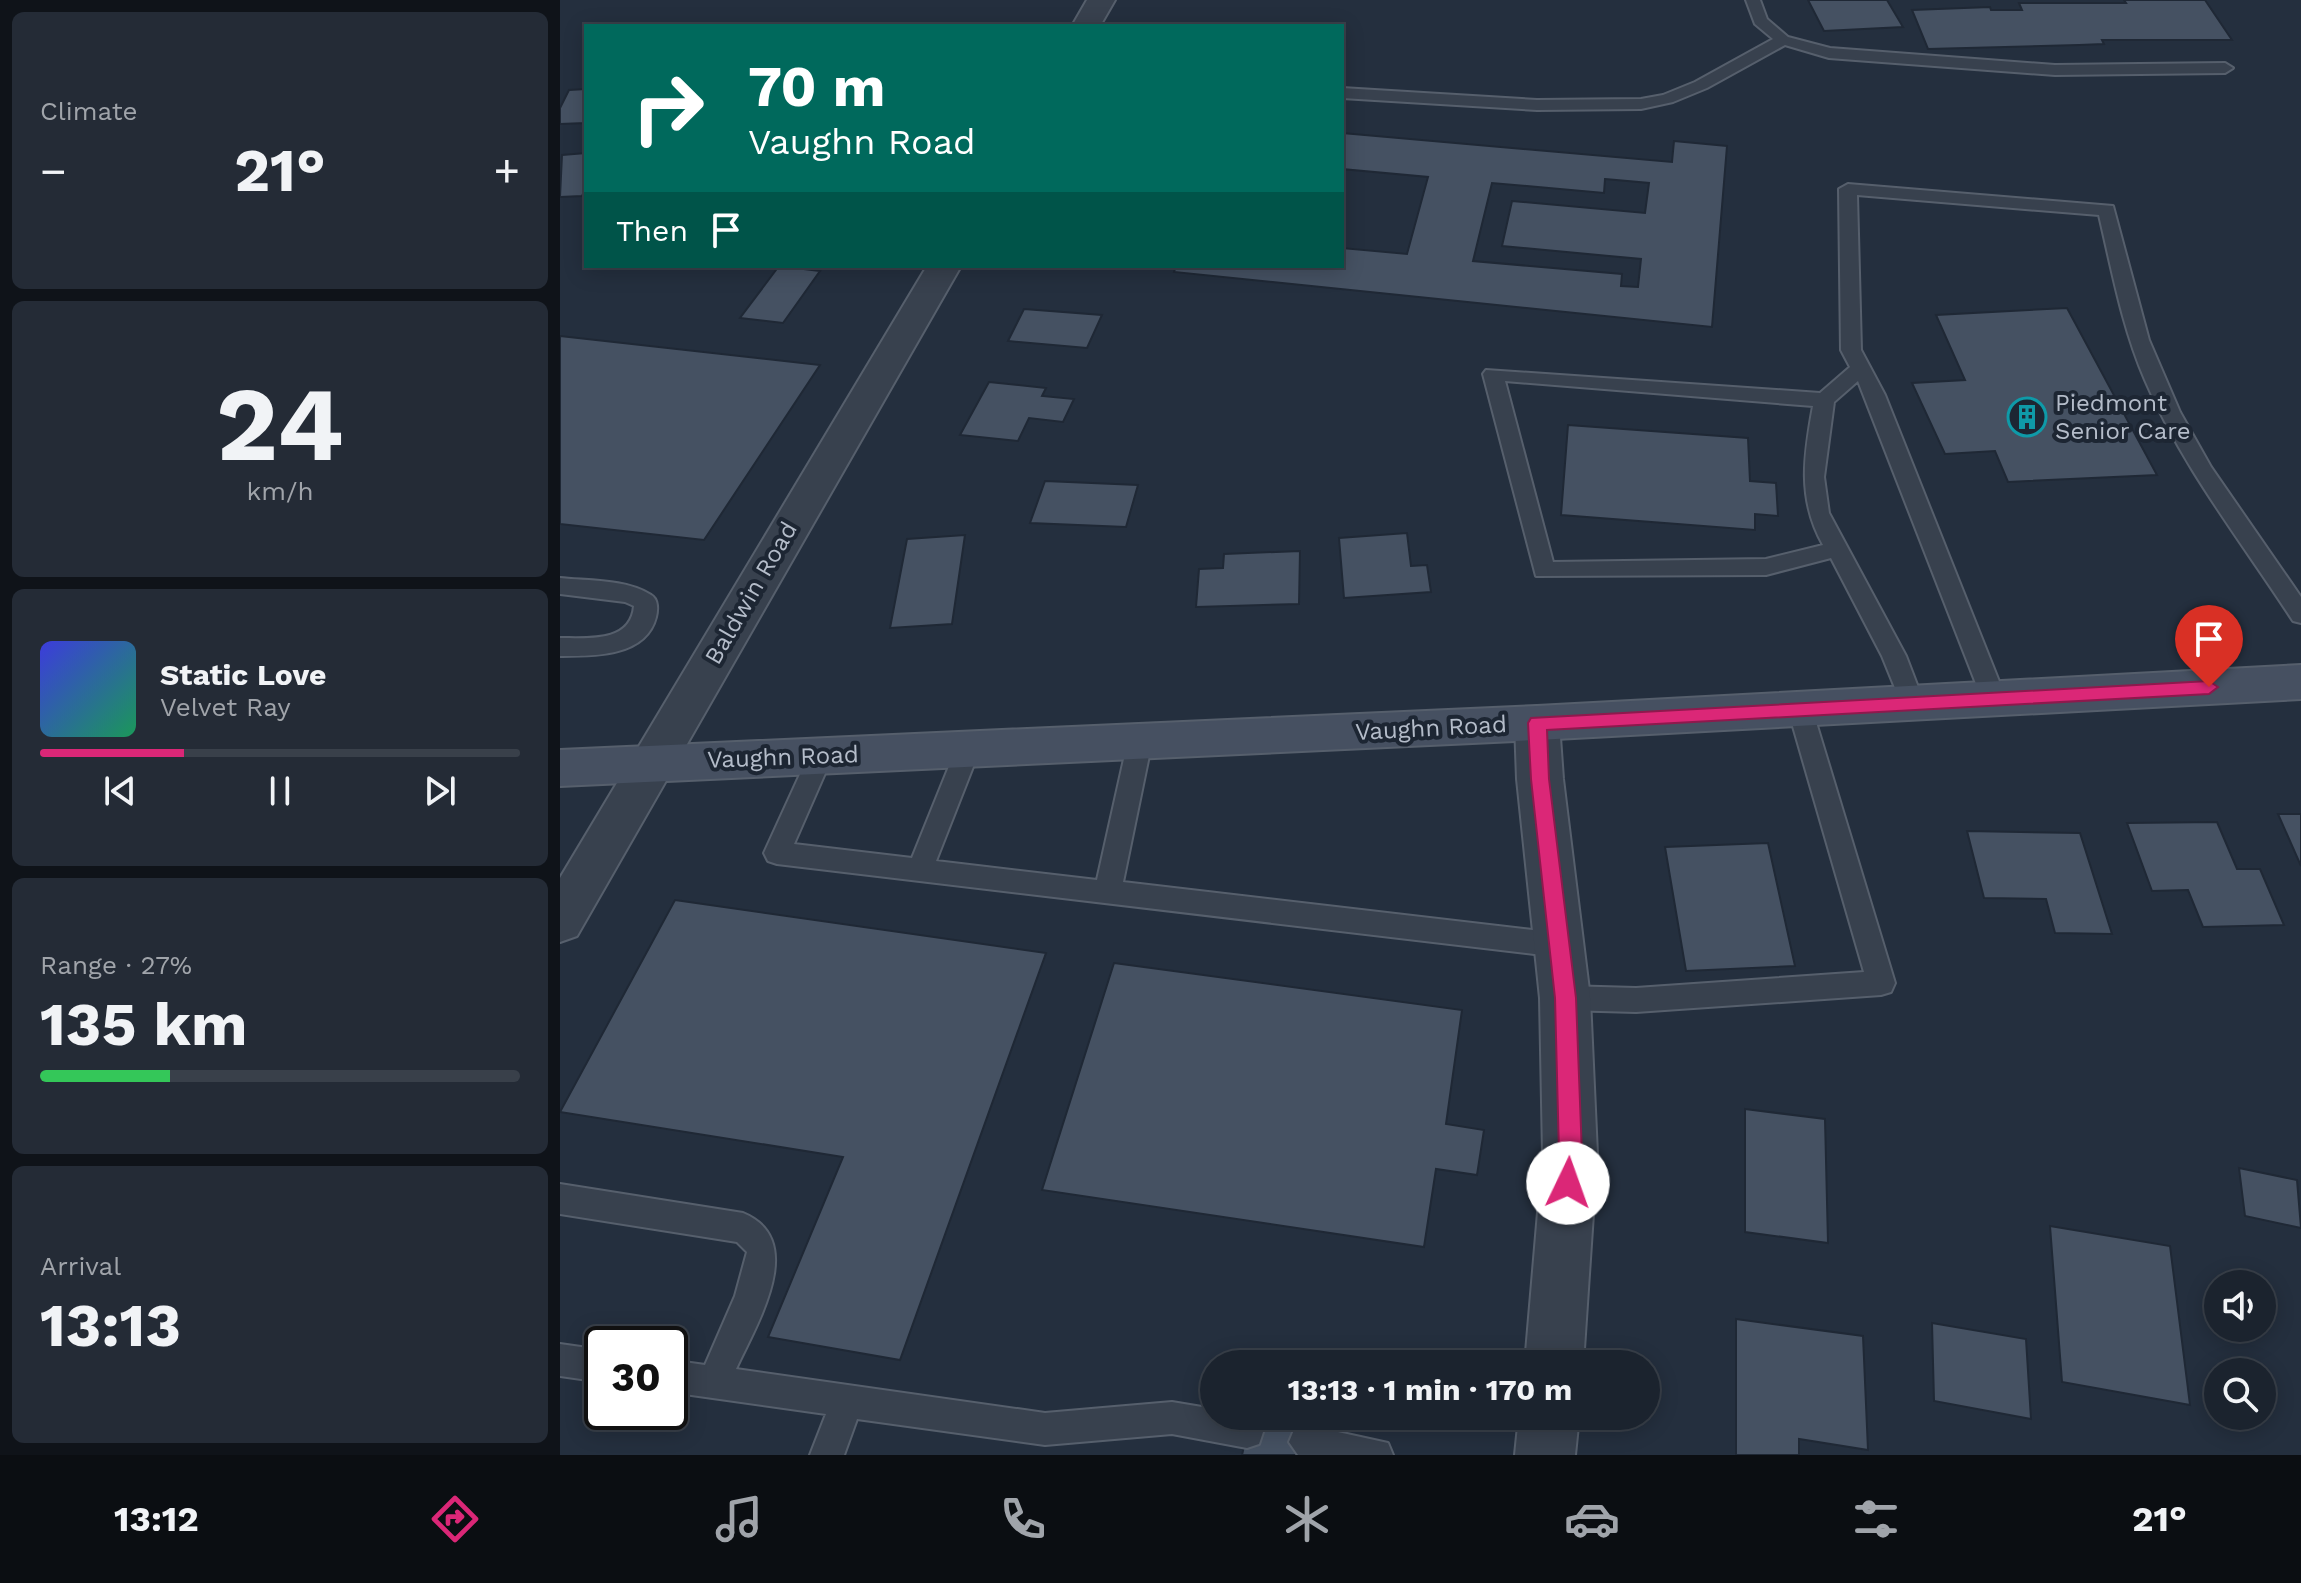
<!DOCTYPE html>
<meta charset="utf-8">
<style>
:root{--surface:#1b232e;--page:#242b36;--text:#f1f3f6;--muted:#a0a4aa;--line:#39404a;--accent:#db2777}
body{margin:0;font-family:"Work Sans",sans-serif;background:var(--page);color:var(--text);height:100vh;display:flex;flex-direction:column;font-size:30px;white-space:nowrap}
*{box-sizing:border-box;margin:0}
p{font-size:26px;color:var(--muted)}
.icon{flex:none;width:44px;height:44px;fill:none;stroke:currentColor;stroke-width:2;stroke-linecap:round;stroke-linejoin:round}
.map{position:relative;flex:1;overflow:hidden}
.drawer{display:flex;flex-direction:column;gap:12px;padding:12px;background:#0f1319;width:560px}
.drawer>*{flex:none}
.top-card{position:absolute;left:24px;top:24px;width:760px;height:244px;border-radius:0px;box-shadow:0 4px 20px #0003,0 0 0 2px var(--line);background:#00695c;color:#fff;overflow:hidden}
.tools{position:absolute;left:1644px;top:1270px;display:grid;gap:16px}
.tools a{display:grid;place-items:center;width:72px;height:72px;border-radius:50%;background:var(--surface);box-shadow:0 4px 20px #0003,0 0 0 2px var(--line);font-size:40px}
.speed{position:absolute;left:24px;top:1326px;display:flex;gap:16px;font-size:40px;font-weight:700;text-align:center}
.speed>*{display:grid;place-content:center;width:104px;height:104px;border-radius:50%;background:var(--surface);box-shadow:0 4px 20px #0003,0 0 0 2px var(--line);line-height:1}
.speed .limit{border:4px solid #111;border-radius:12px;background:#fff;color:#111}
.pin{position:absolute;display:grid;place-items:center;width:68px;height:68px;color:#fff;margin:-82px -34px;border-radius:50% 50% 50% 0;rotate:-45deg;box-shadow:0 0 8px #0007}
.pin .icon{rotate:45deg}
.me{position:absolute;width:88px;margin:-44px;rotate:3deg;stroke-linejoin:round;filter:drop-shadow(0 0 6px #0008)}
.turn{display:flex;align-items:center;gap:28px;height:168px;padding:0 32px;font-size:36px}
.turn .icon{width:104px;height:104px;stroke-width:2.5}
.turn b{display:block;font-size:56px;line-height:68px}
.then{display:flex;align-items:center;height:76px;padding:0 32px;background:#0003;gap:16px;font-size:30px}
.big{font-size:60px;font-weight:700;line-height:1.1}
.drawer .card{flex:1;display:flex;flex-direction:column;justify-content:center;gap:12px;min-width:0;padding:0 28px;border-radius:12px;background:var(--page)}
.drawer .dial{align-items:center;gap:0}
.dial b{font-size:104px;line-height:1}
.song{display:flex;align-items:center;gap:24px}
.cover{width:96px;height:96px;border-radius:12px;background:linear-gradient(135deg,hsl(240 70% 55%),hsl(150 70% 35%))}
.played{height:8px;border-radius:4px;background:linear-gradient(90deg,var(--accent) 30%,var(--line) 30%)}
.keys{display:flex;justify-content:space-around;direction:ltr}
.heat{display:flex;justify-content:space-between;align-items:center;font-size:44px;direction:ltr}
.charge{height:12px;border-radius:6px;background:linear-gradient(90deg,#34c759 27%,var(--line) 0)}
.trip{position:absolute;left:640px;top:1350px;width:460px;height:80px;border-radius:40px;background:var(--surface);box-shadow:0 4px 20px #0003,0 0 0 2px var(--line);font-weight:700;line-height:80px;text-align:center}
.dock{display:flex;height:128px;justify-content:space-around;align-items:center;background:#0b0e12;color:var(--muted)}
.dock .icon{width:56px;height:56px}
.dock .active{color:var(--accent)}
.dock b{font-size:36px;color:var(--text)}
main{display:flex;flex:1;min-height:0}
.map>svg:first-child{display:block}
</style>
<main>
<section class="drawer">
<div class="card"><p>Climate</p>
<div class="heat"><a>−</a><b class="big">21°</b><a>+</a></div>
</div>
<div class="card dial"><b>24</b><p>km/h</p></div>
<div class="card">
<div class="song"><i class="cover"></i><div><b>Static Love</b><p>Velvet Ray</p></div></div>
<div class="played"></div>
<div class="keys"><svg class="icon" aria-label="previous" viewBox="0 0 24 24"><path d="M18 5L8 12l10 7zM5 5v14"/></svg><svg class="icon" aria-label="pause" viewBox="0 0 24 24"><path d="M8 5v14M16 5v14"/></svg><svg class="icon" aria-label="next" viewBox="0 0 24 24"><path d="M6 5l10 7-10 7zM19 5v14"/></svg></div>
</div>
<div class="card"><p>Range · 27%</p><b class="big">135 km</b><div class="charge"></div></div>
<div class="card"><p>Arrival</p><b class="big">13:13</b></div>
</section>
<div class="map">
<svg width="1741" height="1455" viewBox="0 0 1741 1455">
<rect width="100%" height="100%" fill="#242f3e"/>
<path fill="#455162" stroke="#1f2835" stroke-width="2" fill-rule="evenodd" d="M1248,0h79l16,27 -79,4z
M1564,0h81l27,40h-130l2,4 -25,1 -151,4 -16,-39 78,-3 1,3h31l-3,-7h107z
M26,89v34l-26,1v-16l9,-18z
M782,133l330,29 2,-21 53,5 -15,181 -538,-55 2,-6h166v-18l65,6 21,-77 -86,-8zM1045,179l44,4 -4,30 -133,-12 -10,45 139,13 -3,28 -17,-1 1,-12 -149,-13 19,-78 112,10z
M26,153v35l-4,8 -22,1 2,-42z
M219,266l41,5 -37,52 -43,-5z
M1507,308l90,167 -149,7 -13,-31 -50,3 -33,-71 53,-3 -29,-65z
M464,309l78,6 -15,33 -79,-7z
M0,336l260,29 -116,175 -144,-16z
M429,382l57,6 -4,8 32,3 -11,23 -34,-4 -11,23 -58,-6z
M1008,425l180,13 2,43 26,2 2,33 -23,-2v16l-194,-15z
M485,481l93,4 -12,42 -96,-4z
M847,533l4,33 16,-1 4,27 -87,6 -5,-60z
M405,535l-13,89 -62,4 17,-89z
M740,551l-1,53 -103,3 3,-38 24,-1 1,-14z
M1718,814h23v52z
M1657,822l20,47h23l24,56 -81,2 -15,-37 -36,1 -25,-68z
M1407,831l113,2 32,101 -57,-1 -9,-34 -62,-1z
M1208,843l27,123 -109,5 -21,-124z
M115,900l371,53 -146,407 -132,-23 75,-180 -283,-45z
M554,963l348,47 -16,114 38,6 -7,45 -41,-6 -12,78 -382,-57z
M1185,1109l80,10 3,124 -83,-11z
M1679,1168l58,12 4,48 -56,-12z
M1490,1226l120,20 20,159 -128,-23z
M1176,1319l127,17 5,114 -69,-11v16h-63z
M1372,1323l94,16 5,80 -97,-18z
M691,1416l58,11 -5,28h-62z"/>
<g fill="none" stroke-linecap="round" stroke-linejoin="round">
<defs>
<path id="lane" d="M1186,0h14l7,19 21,18 42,11 225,17 170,-2 8,5 -8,5 -170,2 -226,-17 -44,-13 -78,43 -34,14 -32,7 -104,1 -195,-12v-10l195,12 104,-1 22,-4 32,-13 78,-43 -18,-15z
M1288,184l265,22 36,134 31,72 31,55 90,130v26l-8,-2c-51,-79 -111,-154 -148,-241 -23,-53 -33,-110 -46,-165l-242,-20 4,155 24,45 121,304 -4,6 -8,3 -8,-3 -4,-6 -124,-318 -24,21 -10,75 5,36 77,143 18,47 -4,7 -8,2 -8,-2 -22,-54 -51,-98 -65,17 -230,1 -53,-202 3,-4 334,23 30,-26 -9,-17 -2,-161zM945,381l308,25c-9,49 -16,93 10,139l-57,14 -213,3z
M0,578c28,3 67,1 91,17 7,4 7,14 5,22 -10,40 -63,39 -96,39v-18c28,0 71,5 74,-32l-9,-4 -65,-8z
M1240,700l8,2 4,7 83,274 -4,9 -10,3 -245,17 -71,-2 -10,-3 -4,-9 4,-9 10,-3 71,2 228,-16 -76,-263 4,-7z
M580,731l9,3 3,7 -29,141 436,51 9,4 4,8 -4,8 -9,4 -782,-93 -9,-3 -4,-8 48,-105 9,-3 9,3 3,7 -39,89 118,14 44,-109 3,-7 9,-3 9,3 3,7 -44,112 161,19 31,-139 3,-7z
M0,1184l183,29c66,27 13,112 -7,156l309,44 127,-11 42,7v7h34l11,4 4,12 -4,12 -12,4 -75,-14 -127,11 -188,-26 -13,36h-34l16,-41 -156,-22v-32l35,5 30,-69 12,-44 -10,-10 -177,-28z
M0,1344l42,6v32l-42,-6z
M746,1425l82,18 5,12h-95l-9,-13 5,-12z"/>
<path id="street" d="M527,0h28l-15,26h-28z
M367,266h34l-384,670 -17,6v-64z
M977,706l16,5 6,12 4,56 27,219 7,156 -14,210h-58l18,-210 -3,-156 -23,-219 -2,-56 6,-12z
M959,1416h60l-4,39h-60z"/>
<path id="secondary" d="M1741,665v34l-764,41 -977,46v-36l977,-44z"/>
</defs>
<use href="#lane" stroke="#565f6c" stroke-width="4"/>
<use href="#street" stroke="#565f6c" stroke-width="4"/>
<use href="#secondary" stroke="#565f6c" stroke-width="4"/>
<use href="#lane" fill="#38414e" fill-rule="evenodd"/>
<use href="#street" fill="#38414e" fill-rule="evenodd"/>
<use href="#secondary" fill="#465061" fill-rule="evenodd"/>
</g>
<path fill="#db2777" stroke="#8e194d" stroke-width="2" d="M1649,681l9,6 -9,7 -662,36 2,49 27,219 6,156 -6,37 -8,3 -8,-3 -3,-8 2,-29 -4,-156 -24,-219 -3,-56 3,-5z"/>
<defs>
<symbol id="building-ring" viewBox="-11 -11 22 22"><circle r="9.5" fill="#1d2633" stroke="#0f9aa8" stroke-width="1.5"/><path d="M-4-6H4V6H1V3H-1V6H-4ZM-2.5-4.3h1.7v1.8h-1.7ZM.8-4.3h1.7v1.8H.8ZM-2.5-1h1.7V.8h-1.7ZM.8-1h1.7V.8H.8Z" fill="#0f9aa8"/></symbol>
</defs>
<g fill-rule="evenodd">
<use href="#building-ring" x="1445" y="395" width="44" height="44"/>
</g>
<g text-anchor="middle" stroke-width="8" stroke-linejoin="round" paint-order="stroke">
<g font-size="24" fill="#b4bcc9" stroke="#1d2633" text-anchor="start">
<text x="1495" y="411">Piedmont<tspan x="1495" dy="28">Senior Care</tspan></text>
</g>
<g font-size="24" fill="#b4bcc9" stroke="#1d2633">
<text transform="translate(191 593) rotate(-60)" y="8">Baldwin Road</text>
<text transform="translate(871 728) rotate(-3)" y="8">Vaughn Road</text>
<text transform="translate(223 757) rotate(-2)" y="8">Vaughn Road</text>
</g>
</g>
</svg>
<div class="tools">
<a><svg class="icon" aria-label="sound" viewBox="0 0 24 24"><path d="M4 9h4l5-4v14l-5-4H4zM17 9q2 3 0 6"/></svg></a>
<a><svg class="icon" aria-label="search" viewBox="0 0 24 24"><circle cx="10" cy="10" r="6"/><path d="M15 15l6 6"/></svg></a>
</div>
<div class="speed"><div class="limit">30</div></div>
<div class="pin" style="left:1649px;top:687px;background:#d93025"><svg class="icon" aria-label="arrive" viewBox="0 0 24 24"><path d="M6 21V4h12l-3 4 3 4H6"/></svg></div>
<svg class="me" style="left:1008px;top:1183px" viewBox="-20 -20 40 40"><circle r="19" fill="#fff"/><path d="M0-13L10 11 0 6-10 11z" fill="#db2777"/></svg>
<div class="trip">13:13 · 1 min · 170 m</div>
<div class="top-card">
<div class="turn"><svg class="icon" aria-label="right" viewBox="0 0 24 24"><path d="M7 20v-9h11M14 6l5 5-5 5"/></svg><div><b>70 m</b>Vaughn Road</div></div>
<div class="then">Then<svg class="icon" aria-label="arrive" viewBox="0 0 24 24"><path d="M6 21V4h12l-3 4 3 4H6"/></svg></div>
</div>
</div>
</main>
<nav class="dock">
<b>13:12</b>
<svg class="icon active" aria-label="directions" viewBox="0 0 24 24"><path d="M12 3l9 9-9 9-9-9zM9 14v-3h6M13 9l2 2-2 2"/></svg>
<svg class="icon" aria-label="music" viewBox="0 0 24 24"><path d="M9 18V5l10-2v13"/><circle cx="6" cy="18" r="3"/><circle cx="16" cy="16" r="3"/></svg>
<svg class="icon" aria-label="phone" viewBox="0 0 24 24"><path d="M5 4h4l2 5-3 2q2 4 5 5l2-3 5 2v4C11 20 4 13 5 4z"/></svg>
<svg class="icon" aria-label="climate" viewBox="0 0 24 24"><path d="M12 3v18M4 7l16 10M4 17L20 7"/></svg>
<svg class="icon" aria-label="car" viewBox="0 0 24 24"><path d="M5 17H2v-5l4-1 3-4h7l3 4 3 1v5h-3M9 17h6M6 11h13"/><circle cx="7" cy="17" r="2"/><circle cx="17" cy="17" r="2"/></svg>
<svg class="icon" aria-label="filters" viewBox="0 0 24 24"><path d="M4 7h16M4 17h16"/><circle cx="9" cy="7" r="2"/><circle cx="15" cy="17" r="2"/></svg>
<b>21°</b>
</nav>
